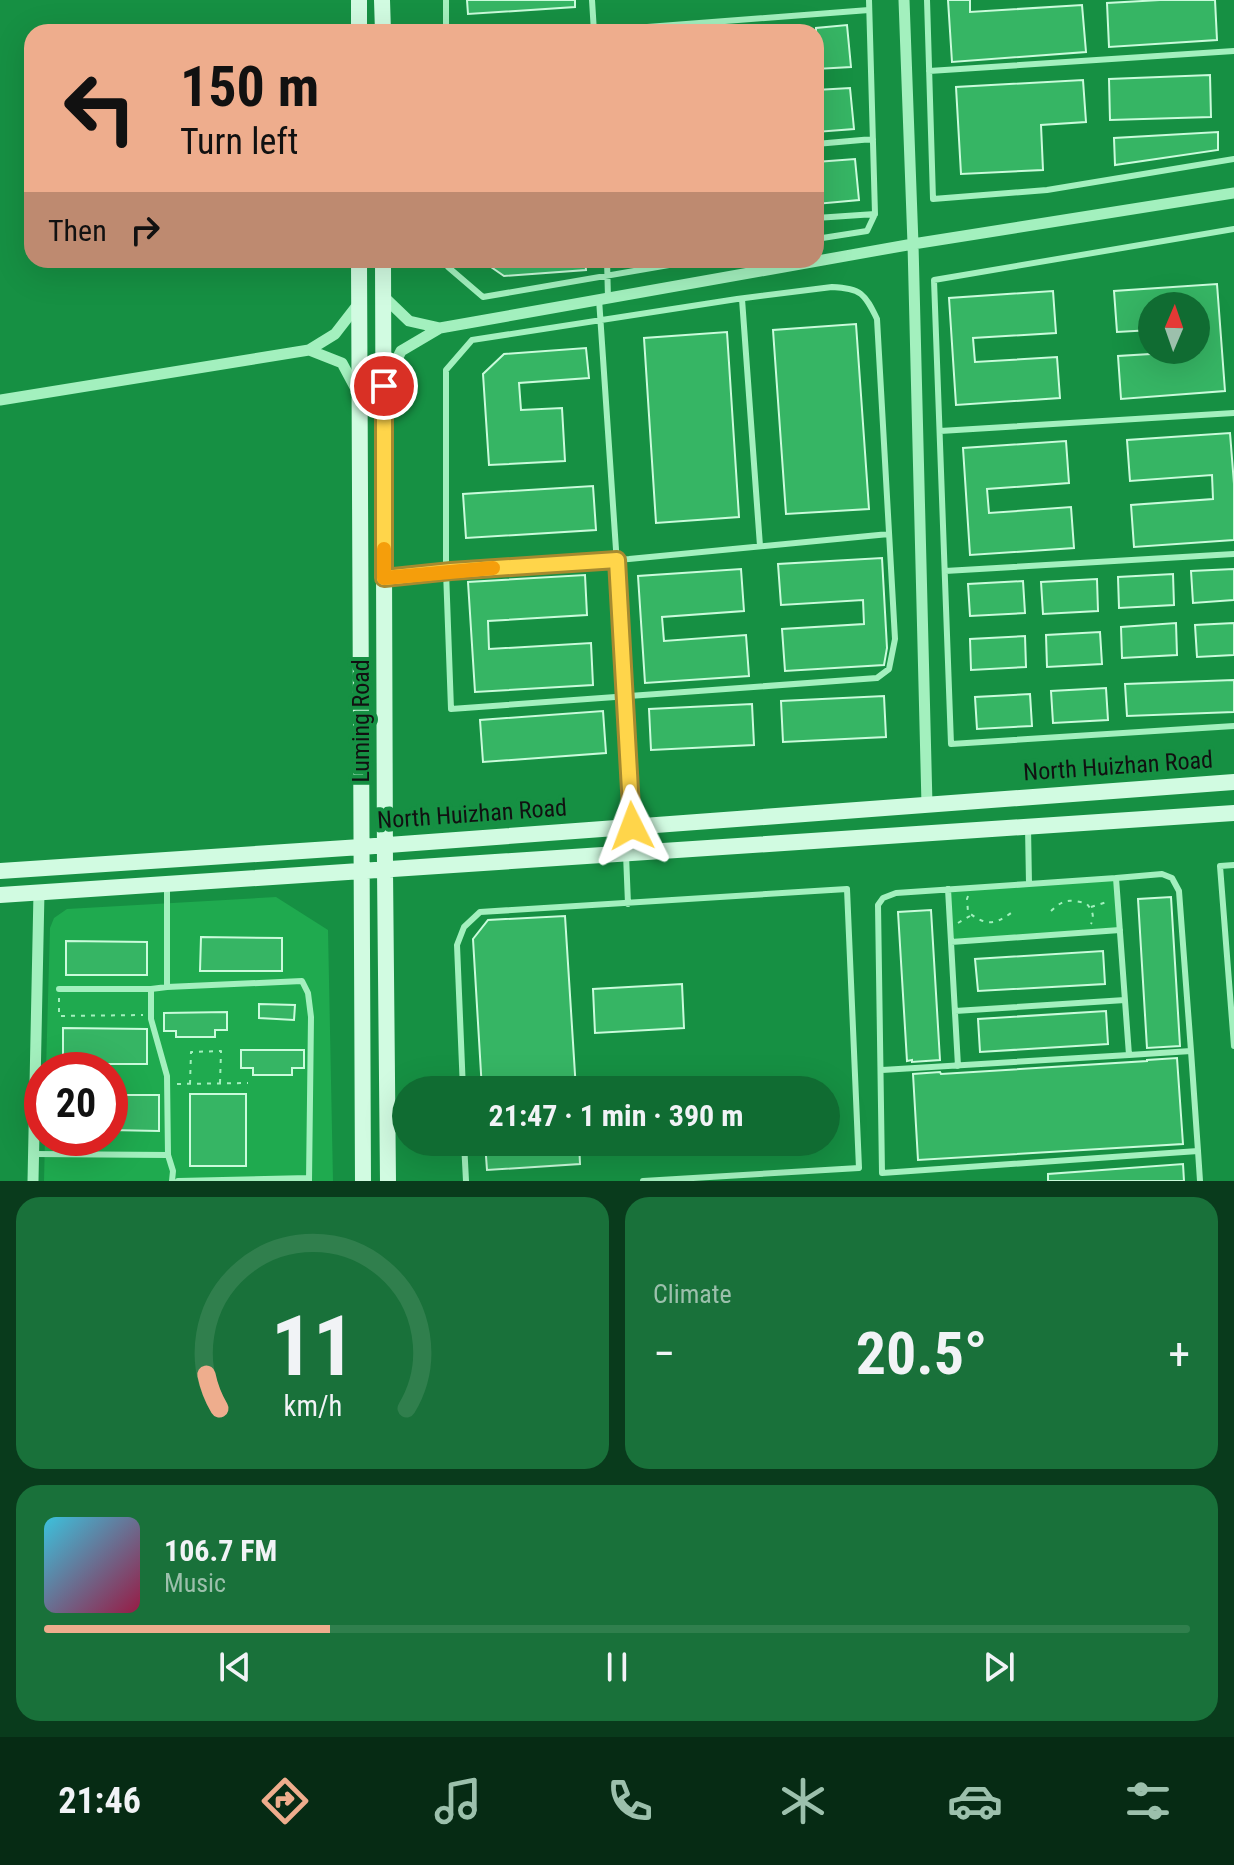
<!DOCTYPE html>
<meta charset="utf-8">
<style>
:root{--surface:#106c32;--page:#19713a;--text:#f1f3f6;--muted:#9cc0ac;--line:#307f4d;--accent:#eead8d}
body{margin:0;font-family:"Roboto Condensed",sans-serif;background:var(--page);color:var(--text);height:100vh;display:flex;flex-direction:column;font-size:30px;white-space:nowrap}
*{box-sizing:border-box;margin:0}
p{font-size:26px;color:var(--muted)}
.icon{flex:none;width:44px;height:44px;fill:none;stroke:currentColor;stroke-width:2;stroke-linecap:round;stroke-linejoin:round}
.map{position:relative;height:1181px;overflow:hidden}
.panel{display:flex;flex-direction:column;gap:16px;padding:16px;background:#093b1c;flex:1}
.panel>*{flex:none}
.guide{position:absolute;left:24px;top:24px;width:800px;height:244px;border-radius:24px;box-shadow:0 8px 32px #0002;background:#eead8d;color:#111;overflow:hidden}
.needle{width:52px;rotate:2deg}
.controls{position:absolute;left:1138px;top:292px;display:grid;gap:16px}
.controls a{display:grid;place-items:center;width:72px;height:72px;border-radius:50%;background:var(--surface);box-shadow:0 8px 32px #0002;font-size:40px}
.speed{position:absolute;left:24px;top:1052px;display:flex;gap:16px;font-size:40px;font-weight:700;text-align:center}
.speed>*{display:grid;place-content:center;width:104px;height:104px;border-radius:50%;background:var(--surface);box-shadow:0 8px 32px #0002;line-height:1}
.speed .limit{border:12px solid #d22;background:#fff;color:#111}
.pin{position:absolute;display:grid;place-items:center;width:68px;height:68px;color:#fff;margin:-34px;border:4px solid #fff;border-radius:50%;box-shadow:0 2px 8px #0007}
.me{position:absolute;width:88px;margin:-44px;rotate:357deg;stroke-linejoin:round;filter:drop-shadow(0 0 6px #0008)}
.turn{display:flex;align-items:center;gap:28px;height:168px;padding:0 24px;font-size:36px}
.turn .icon{width:104px;height:104px;stroke-width:2.5}
.turn b{display:block;font-size:56px;line-height:68px}
.then{display:flex;align-items:center;height:76px;padding:0 24px;background:#0003;gap:16px;font-size:30px}
.big{font-size:60px;font-weight:700;line-height:1.1}
.panel .card{flex:1;display:flex;flex-direction:column;justify-content:center;gap:12px;min-width:0;padding:0 28px;border-radius:24px;background:var(--page)}
.panel .dial{align-items:center;gap:0}
.dial svg{height:208px;overflow:visible;fill:none;stroke:var(--line);stroke-width:7;stroke-linecap:round;text-anchor:middle}
.dial text{fill:var(--text);stroke:none}
.song{display:flex;align-items:center;gap:24px}
.cover{width:96px;height:96px;border-radius:12px;background:linear-gradient(135deg,hsl(190 70% 55%),hsl(340 70% 35%))}
.played{height:8px;border-radius:4px;background:linear-gradient(90deg,var(--accent) 25%,var(--line) 25%)}
.keys{display:flex;justify-content:space-around;direction:ltr}
.heat{display:flex;justify-content:space-between;align-items:center;font-size:44px;direction:ltr}
.panel .tiles{flex:1;display:grid;gap:16px;grid-template-columns:1fr 1fr}
.card:last-child{grid-column:span 2}
.trip{position:absolute;left:392px;top:1076px;width:448px;height:80px;border-radius:40px;background:var(--surface);box-shadow:0 8px 32px #0002;font-weight:700;line-height:80px;text-align:center}
.tabs{display:flex;height:128px;justify-content:space-around;align-items:center;background:#062b14;color:var(--muted)}
.tabs .icon{width:56px;height:56px}
.tabs .active{color:var(--accent)}
.tabs b{font-size:36px;color:var(--text)}
.map>svg:first-child{display:block}
</style>
<div class="map">
<svg width="1234" height="1181" viewBox="0 0 1234 1181">
<rect width="100%" height="100%" fill="#169043"/>
<path fill="#1faa4f" d="M1116,878l4,52 -169,12 -3,-53z
M276,897l52,33 5,251h-289l1,-43h65v-68h-64l4,-142 4,-10 13,-9z"/>
<path fill="#36b564" stroke="#cafbdb" stroke-width="2" d="M467,0h108v7l-107,7z
M948,0h22v12l112,-7 4,47 -134,10z
M1160,0h55l2,40 -108,7 -2,-44z
M847,25l4,42 -35,2v-41z
M1210,75l1,42 -101,3 -1,-41z
M1083,80l3,42 -45,3 2,45 -82,4 -5,-87z
M850,88l4,41 -38,3v-42z
M1218,132v18l-103,15 -1,-27z
M855,159l4,41 -43,4v-42z
M481,260h104l1,10 -82,6z
M1217,284l8,107 -104,8 -3,-43 82,-5 -1,-24h-3v-21h-44v24l-35,2 -3,-41z
M1053,291l3,42 -83,5 2,24 82,-5 3,41 -104,7 -7,-107z
M856,324l13,185 -83,5 -13,-184z
M727,332l12,185 -83,6 -12,-185z
M586,348l3,30 -70,5 2,27 41,-2 3,53 -76,4 -6,-91 21,-20z
M1230,433l4,51v56l-100,7 -3,-42 82,-6 -1,-24 -82,6 -3,-41z
M1066,441l3,42 -82,6 2,24 82,-6 3,41 -104,7 -7,-107z
M593,486l3,44 -130,8 -3,-44z
M882,558l5,90 -3,17 -99,6 -3,-42 82,-5 -1,-24 -82,5 -3,-41z
M741,569l3,42 -82,6 2,24 82,-6 3,41 -104,7 -7,-107z
M1234,569v31l-41,3 -2,-32z
M1173,574l1,31 -55,3 -1,-31z
M585,575l2,40 -99,6 1,28 102,-6 2,42 -118,7 -7,-110z
M1097,579l1,32 -55,3 -2,-32z
M1023,581l2,32 -55,3 -2,-32z
M1176,623l1,32 -55,3 -1,-31z
M1234,623v32l-37,2 -2,-32z
M1100,632l2,32 -55,3 -1,-32z
M1025,636l1,31 -55,3 -1,-31z
M1234,680v32l-107,4 -2,-32z
M1106,688l2,32 -55,3 -2,-32z
M1030,694l2,32 -55,3 -2,-32z
M884,696l2,41 -103,5 -2,-41z
M752,704l2,41 -103,5 -2,-41z
M603,711l3,42 -123,9 -3,-42z
M1171,897l9,149 -33,2 -9,-149z
M931,910l9,150 -28,2v-2l-5,1 -9,-149z
M565,916l11,174h-94l-9,-151 15,-19z
M201,937l81,1v33h-82z
M66,941l81,1v33h-81z
M1103,951l2,33 -127,7 -3,-32z
M682,984l2,44 -89,5 -2,-44z
M259,1004l36,1 -1,15 -35,-2z
M1106,1011l2,33 -128,8 -2,-33z
M227,1012v18h-12v7h-39v-6h-12v-18z
M63,1028l84,1v35h-46v6h-38z
M241,1050h63v18h-12v7h-39v-7h-12z
M1177,1058l6,86 -265,16 -5,-86 27,-2 1,2 206,-13v-1z
M190,1094h56v72h-56z
M110,1095h49v36l-49,-1z
M485,1142h94l1,22 -93,6z
M1183,1164l1,17h-136v-7z"/>
<g fill="none" stroke-linecap="round" stroke-linejoin="round">
<path stroke="#a3f0be" stroke-width="2" stroke-dasharray="4 6" stroke-linecap="butt" d="M968,896l-1,3 1,13c17,13 25,14 43,1
M1091,907l16,-5
M1051,911c14,-13 17,-11 35,-8 6,7 9,12 5,21
M958,923l12,-7
M59,998v18l84,-1
M177,1084l71,-1
M190,1084l1,-32 30,-1 -1,32"/>
<path stroke="#a3f0be" stroke-width="6" d="M446,0v32
M592,0l2,32
M927,0l6,199 114,-9 187,-31
M582,32l287,-22
M929,71l305,-20
M816,144l57,-5
M816,218l59,-4
M1234,229l-300,51 17,464 283,-18
M816,239l51,-8 8,-17 -6,-214
M448,260v7l35,30 215,-37
M607,260l1,38
M832,287c29,1 33,7 45,32l18,320 -6,30 -12,9 -426,31 -5,-138v-201l26,-30 265,-41z
M599,299l27,398 6,129
M742,299l18,247
M940,431l294,-18
M945,571l289,-17
M384,578l67,-7 178,-12 260,-25
M1028,827l1,57 -133,9 -13,5 -5,7 4,268 316,-22 -7,-100 -62,4 -13,-177 -87,6
M626,854l2,50
M1234,865l-14,1 14,180
M1116,878l46,-4 10,4 7,13 12,160
M167,887v100l-16,2v30l16,57 1,79 5,16 -1,10
M948,889l10,177
M951,942l169,-12
M167,987l135,-6 6,12 3,24 -2,164
M59,989h92
M955,1011l170,-11
M882,1070l247,-15
M463,1090l-6,-145 7,-18 16,-15 367,-23 12,279 -216,13
M464,1142l2,39
M1198,1151l2,30
M34,1154l134,1
M178,1181l131,-3"/>
<path stroke="#a3f0be" stroke-width="11" d="M904,0l9,244 14,561
M383,296l26,25 31,7
M309,350l33,13 15,28
M386,382l15,-31 39,-23 473,-84 321,-51
M0,400l309,-50 26,-16 24,-31
M33,1181l6,-289"/>
<path stroke="#d1fbe1" stroke-width="16" d="M359,0v32
M382,0l1,32
M359,260l4,921
M383,260l2,610 3,311
M0,871l361,-24 873,-65
M0,895l1234,-82"/>
</g>
<g fill="none" stroke-linecap="round" stroke-linejoin="round">
<defs>
<path id="route" d="M384,386v192l67,-7 166,-11 15,266"/>
</defs>
<use href="#route" stroke="#a68a30" stroke-width="20"/>
<use href="#route" stroke="#ffd54a" stroke-width="14"/>
<path stroke="#f59e0b" stroke-width="14" d="M384,549v29l109,-10"/>
</g>
<g text-anchor="middle" stroke-width="8" stroke-linejoin="round" paint-order="stroke">
<g font-size="24" fill="#111" stroke="#169043">
<text transform="translate(361 721) rotate(-90)" y="8">Luming Road</text>
<text transform="translate(1118 766) rotate(-4)" y="8">North Huizhan Road</text>
<text transform="translate(472 814) rotate(-4)" y="8">North Huizhan Road</text>
</g>
</g>
</svg>
<div class="controls">
<a><svg class="needle" viewBox="-14 -14 28 28"><path d="M0-13l5 13h-10z" fill="#e53935"/><path d="M0 13l5-13h-10z" fill="#9cc0ac"/></svg></a>
</div>
<div class="speed"><div class="limit">20</div></div>
<div class="pin" style="left:384px;top:386px;background:#d93025"><svg class="icon" aria-label="arrive" viewBox="0 0 24 24"><path d="M6 21V4h12l-3 4 3 4H6"/></svg></div>
<svg class="me" style="left:632px;top:826px" viewBox="-20 -20 40 40"><path d="M0-17L14 15 0 8-14 15z" fill="#ffd54a" stroke="#fff" stroke-width="4"/></svg>
<div class="trip">21:47 · 1 min · 390 m</div>
<div class="guide">
<div class="turn"><svg class="icon" aria-label="left" viewBox="0 0 24 24"><path d="M17 20v-9H6M10 6l-5 5 5 5"/></svg><div><b>150 m</b>Turn left</div></div>
<div class="then">Then<svg class="icon" aria-label="right" viewBox="0 0 24 24"><path d="M7 20v-9h11M14 6l5 5-5 5"/></svg></div>
</div>
</div>
<section class="panel">
<div class="tiles">
<div class="card dial"><svg viewBox="0 0 100 80">
<path d="M14 69A42 42 0 1 1 86 69"/>
<path d="M14 69A42 42 0 0 1 9 56" stroke="#eead8d"/>
<text x="50" y="56" font-size="32" font-weight="700">11</text>
<text x="50" y="72" font-size="11">km/h</text>
</svg></div>
<div class="card"><p>Climate</p>
<div class="heat"><a>−</a><b class="big">20.5°</b><a>+</a></div>
</div>
<div class="card">
<div class="song"><i class="cover"></i><div><b>106.7 FM</b><p>Music</p></div></div>
<div class="played"></div>
<div class="keys"><svg class="icon" aria-label="previous" viewBox="0 0 24 24"><path d="M18 5L8 12l10 7zM5 5v14"/></svg><svg class="icon" aria-label="pause" viewBox="0 0 24 24"><path d="M8 5v14M16 5v14"/></svg><svg class="icon" aria-label="next" viewBox="0 0 24 24"><path d="M6 5l10 7-10 7zM19 5v14"/></svg></div>
</div>
</div>
</section>
<nav class="tabs">
<b>21:46</b>
<svg class="icon active" aria-label="directions" viewBox="0 0 24 24"><path d="M12 3l9 9-9 9-9-9zM9 14v-3h6M13 9l2 2-2 2"/></svg>
<svg class="icon" aria-label="music" viewBox="0 0 24 24"><path d="M9 18V5l10-2v13"/><circle cx="6" cy="18" r="3"/><circle cx="16" cy="16" r="3"/></svg>
<svg class="icon" aria-label="phone" viewBox="0 0 24 24"><path d="M5 4h4l2 5-3 2q2 4 5 5l2-3 5 2v4C11 20 4 13 5 4z"/></svg>
<svg class="icon" aria-label="climate" viewBox="0 0 24 24"><path d="M12 3v18M4 7l16 10M4 17L20 7"/></svg>
<svg class="icon" aria-label="car" viewBox="0 0 24 24"><path d="M5 17H2v-5l4-1 3-4h7l3 4 3 1v5h-3M9 17h6M6 11h13"/><circle cx="7" cy="17" r="2"/><circle cx="17" cy="17" r="2"/></svg>
<svg class="icon" aria-label="filters" viewBox="0 0 24 24"><path d="M4 7h16M4 17h16"/><circle cx="9" cy="7" r="2"/><circle cx="15" cy="17" r="2"/></svg>
</nav>
